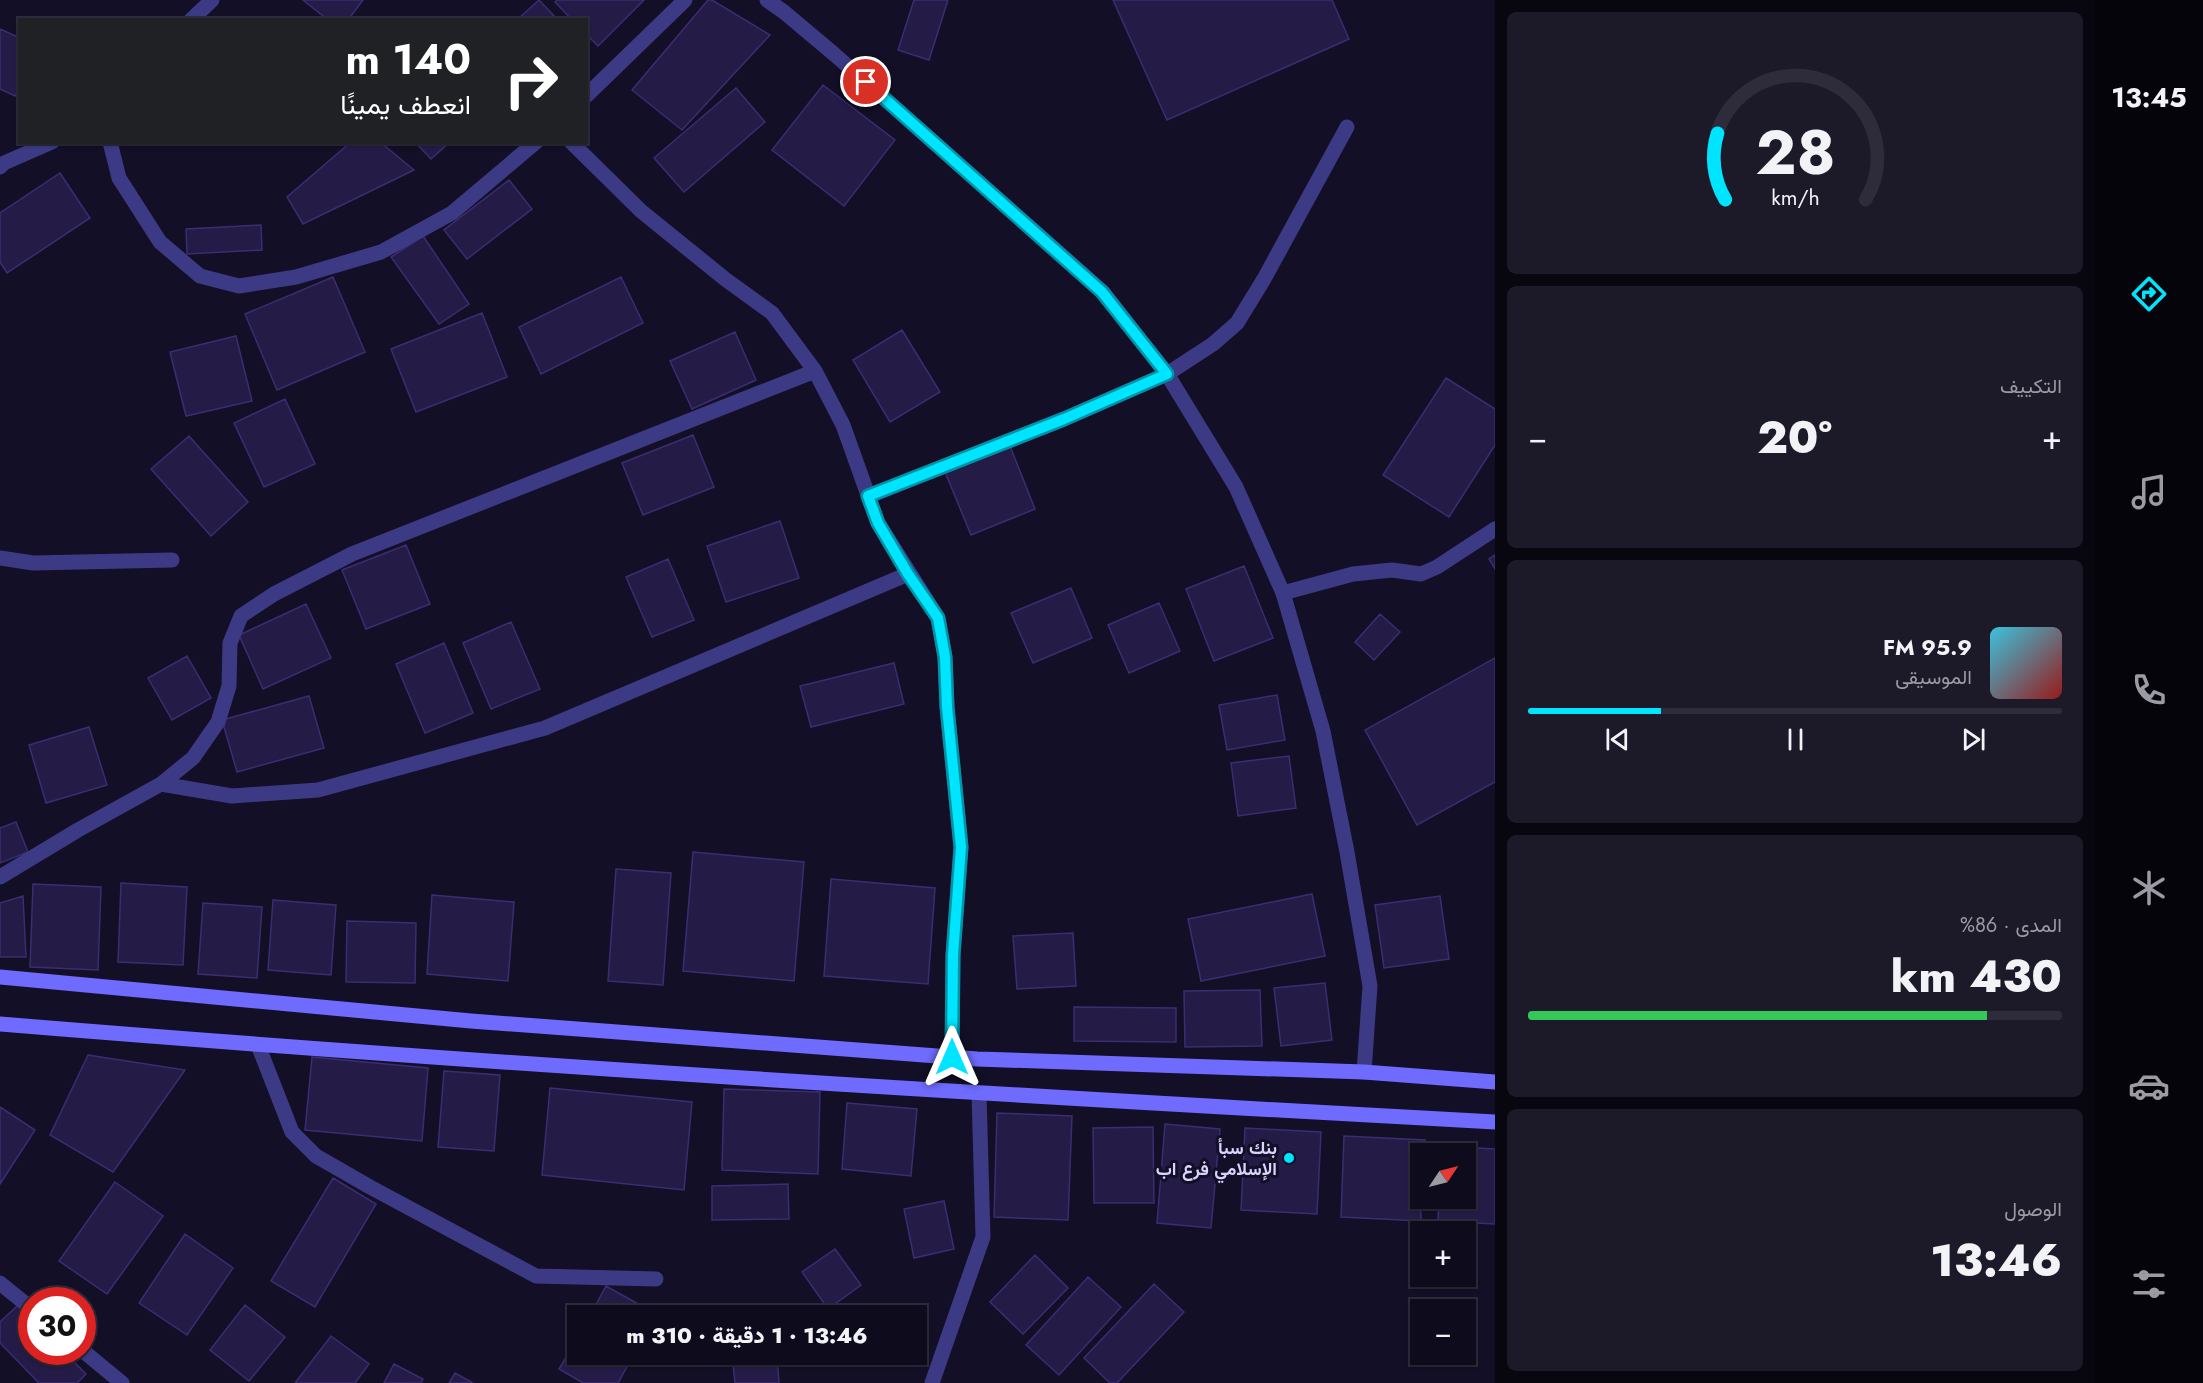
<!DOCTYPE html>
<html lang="ar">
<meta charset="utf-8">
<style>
:root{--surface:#0e0b1c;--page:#1c1929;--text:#f1f3f6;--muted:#9b9ba3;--line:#2e2b3b;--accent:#00e5ff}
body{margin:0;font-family:Jost,Vazirmatn,sans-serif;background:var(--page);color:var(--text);direction:rtl;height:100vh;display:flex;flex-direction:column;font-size:22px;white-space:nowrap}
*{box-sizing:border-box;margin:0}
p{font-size:20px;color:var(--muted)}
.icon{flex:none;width:33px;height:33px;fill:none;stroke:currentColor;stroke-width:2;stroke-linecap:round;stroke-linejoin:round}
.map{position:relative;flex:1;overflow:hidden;direction:ltr}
.drawer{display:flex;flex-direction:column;gap:12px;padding:12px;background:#08060f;width:600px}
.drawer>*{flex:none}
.top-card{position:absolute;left:18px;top:18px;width:570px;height:126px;border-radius:0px;box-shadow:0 2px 4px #0004,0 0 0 2px var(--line);direction:rtl;background:#202124;color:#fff;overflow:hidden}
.needle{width:39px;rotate:55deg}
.tools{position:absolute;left:1410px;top:1143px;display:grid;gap:12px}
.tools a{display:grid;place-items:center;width:66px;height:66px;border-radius:0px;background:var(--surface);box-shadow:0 2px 4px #0004,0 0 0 2px var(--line);font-size:30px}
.speed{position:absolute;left:18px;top:1287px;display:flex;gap:12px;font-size:30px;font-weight:700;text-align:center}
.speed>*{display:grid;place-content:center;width:78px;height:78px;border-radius:50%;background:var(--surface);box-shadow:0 2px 4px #0004,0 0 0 2px var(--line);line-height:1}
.speed .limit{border:9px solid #d22;background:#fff;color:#111}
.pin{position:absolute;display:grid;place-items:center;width:51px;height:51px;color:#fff;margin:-26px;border:3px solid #fff;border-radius:50%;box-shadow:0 2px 6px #0007}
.me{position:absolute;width:66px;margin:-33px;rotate:0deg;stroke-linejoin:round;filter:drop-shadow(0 0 4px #0008)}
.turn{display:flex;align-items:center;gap:21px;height:126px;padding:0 18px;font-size:27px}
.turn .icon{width:78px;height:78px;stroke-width:2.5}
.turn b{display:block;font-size:42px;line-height:51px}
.big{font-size:45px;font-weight:800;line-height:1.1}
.drawer .card{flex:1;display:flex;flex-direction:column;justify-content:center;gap:9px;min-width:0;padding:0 21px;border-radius:9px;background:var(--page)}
.drawer .dial{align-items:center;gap:0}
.dial svg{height:156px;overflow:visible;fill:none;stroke:var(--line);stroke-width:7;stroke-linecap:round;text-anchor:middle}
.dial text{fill:var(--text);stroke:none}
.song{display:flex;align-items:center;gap:18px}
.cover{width:72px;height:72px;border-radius:9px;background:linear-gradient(135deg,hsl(190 70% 55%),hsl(0 70% 35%))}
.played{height:6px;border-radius:3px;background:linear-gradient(90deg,var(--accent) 25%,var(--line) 25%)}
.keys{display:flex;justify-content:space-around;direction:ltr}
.heat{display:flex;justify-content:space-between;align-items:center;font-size:33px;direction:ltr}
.charge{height:9px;border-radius:4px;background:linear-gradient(90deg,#34c759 86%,var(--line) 0)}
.trip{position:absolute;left:567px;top:1305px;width:360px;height:60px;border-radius:0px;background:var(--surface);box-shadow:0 2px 4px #0004,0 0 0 2px var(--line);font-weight:800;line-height:60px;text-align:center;direction:rtl}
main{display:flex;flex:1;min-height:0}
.menu{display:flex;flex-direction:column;width:108px;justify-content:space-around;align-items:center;background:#06040b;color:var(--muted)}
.menu .icon{width:42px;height:42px}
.menu .active{color:var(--accent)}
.menu b{font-size:27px;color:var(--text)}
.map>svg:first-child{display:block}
</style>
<main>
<nav class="menu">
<b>13:45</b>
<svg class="icon active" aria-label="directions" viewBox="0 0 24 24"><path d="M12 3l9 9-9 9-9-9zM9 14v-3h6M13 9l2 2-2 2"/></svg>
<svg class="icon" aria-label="music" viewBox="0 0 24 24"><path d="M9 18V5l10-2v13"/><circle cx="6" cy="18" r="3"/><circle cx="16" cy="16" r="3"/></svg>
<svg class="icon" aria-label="phone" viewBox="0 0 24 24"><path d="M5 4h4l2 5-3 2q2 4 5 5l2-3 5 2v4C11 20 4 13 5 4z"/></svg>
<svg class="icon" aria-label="climate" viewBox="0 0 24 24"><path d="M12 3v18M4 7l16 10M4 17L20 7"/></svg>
<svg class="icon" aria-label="car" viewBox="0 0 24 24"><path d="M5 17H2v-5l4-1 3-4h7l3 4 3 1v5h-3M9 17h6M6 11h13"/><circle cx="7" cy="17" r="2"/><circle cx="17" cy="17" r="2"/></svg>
<svg class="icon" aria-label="filters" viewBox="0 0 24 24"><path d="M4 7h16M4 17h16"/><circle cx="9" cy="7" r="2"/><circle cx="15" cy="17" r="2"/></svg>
</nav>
<section class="drawer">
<div class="card dial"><svg viewBox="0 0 100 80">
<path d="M14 69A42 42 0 1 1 86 69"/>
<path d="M14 69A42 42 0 0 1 10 35" stroke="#00e5ff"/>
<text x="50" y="56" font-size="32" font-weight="700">28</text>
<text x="50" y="72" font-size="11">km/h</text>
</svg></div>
<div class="card"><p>التكييف</p>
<div class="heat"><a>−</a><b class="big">20°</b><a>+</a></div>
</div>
<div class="card">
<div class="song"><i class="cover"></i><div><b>95.9 FM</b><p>الموسيقى</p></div></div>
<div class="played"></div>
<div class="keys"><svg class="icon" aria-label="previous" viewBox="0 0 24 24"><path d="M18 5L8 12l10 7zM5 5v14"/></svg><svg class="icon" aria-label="pause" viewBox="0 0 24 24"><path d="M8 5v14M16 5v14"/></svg><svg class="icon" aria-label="next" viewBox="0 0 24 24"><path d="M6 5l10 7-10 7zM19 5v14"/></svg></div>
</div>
<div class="card"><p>المدى · 86%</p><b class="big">430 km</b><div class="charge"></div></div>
<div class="card"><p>الوصول</p><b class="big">13:46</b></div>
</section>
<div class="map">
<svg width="1495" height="1383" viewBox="0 0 1495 1383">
<rect width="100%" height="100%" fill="#130f26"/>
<path fill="#241b47" stroke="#3b2d73" stroke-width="1.5" d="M303,0h60l-15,20h-20z
M539,0l19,20h-41z
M557,0h87l-46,46 -12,-12v-14h-14l-17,-18z
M708,0h4l58,35 -88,95 -50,-40z
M914,0h34l-19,60 -31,-10z
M1113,0h219l17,39 -182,81z
M0,29l20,9v49l-5,9 -15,-7z
M823,85l72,55 -51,66 -72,-56z
M736,88l29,34 -81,70 -30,-34z
M351,142h29l34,28 -111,54 -16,-27z
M415,142h35l-19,17z
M60,173l30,45 -83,55 -7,-11v-49z
M509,180l23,29 -65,50 -23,-29z
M261,225l1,25 -75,4 -1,-25z
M423,236l46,68 -30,20 -48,-67z
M333,277l32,75 -88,38 -32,-76z
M621,277l22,46 -102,51 -22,-47z
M482,313l25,64 -91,35 -25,-63z
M902,330l38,62 -50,30 -37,-62z
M735,332l21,48 -64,29 -22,-48z
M236,336l16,65 -66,15 -16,-64z
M1446,378l49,31v36l-46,72 -66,-42z
M285,399l30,65 -51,23 -30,-64z
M693,435l21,52 -71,28 -21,-52z
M189,436l59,66 -37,34 -60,-67z
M1010,446l25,63 -64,26 -26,-63z
M780,521l19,57 -73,24 -19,-56z
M406,545l24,59 -64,25 -24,-59z
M1495,555v14l-6,-10z
M668,559l26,61 -42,17 -26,-60z
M1244,566l29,72 -59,23 -28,-72z
M1071,588l21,50 -59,25 -22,-50z
M1159,603l21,48 -51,22 -21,-48z
M306,604l25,54 -68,31 -24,-54z
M1380,614l20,18 -26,28 -19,-18z
M511,622l29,67 -49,20 -28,-66z
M444,643l29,70 -48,20 -29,-69z
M187,656l24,42 -39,22 -24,-42z
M1495,658v124l-78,43 -52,-95z
M894,663l10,41 -93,23 -11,-41z
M1277,695l8,45 -58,10 -8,-45z
M309,696l15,52 -87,24 -15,-52z
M89,727l18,58 -61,18 -17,-58z
M1289,756l7,52 -58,8 -7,-53z
M16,822l12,30 -28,11v-35z
M693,852l111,10 -10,119 -111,-10z
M616,869l55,4 -8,112 -55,-4z
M831,879l104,9 -7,96 -104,-8z
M121,883l66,4 -4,78 -65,-3z
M33,884l68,3 -3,83 -68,-3z
M1312,894l13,62 -124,25 -13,-62z
M432,895l82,7 -6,79 -81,-7z
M23,896l3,61h-26v-54z
M1440,896l9,63 -65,9 -9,-63z
M273,900l63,5 -5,70 -63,-5z
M203,903l59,4 -5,71 -59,-4z
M347,921l69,2 -1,60 -69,-1z
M1073,933l3,53 -59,3 -4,-53z
M1325,983l7,57 -51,6 -7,-58z
M1260,990l2,56 -77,1 -1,-56z
M1074,1007l102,1v34l-102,-1z
M88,1055l97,15 -72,102 -63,-37z
M312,1057l116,11 -6,73 -117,-11z
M444,1071l56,4 -6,76 -56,-4z
M550,1088l142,14 -8,88 -142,-15z
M724,1089l96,3 -2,82 -96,-4z
M847,1103l70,6 -6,67 -69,-7z
M0,1107l35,23 -35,54z
M997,1113l75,3 -4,104 -74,-3z
M1165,1124l55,5 -9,99 -54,-5z
M1153,1127l1,76h-60l-1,-75z
M1245,1128l76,4 -4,82 -76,-4z
M1344,1136l81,4 -1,14h-4l1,67 -80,-4z
M1442,1146l53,3v75l-57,-3 1,-23h27v-44h-24z
M333,1178l43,26 -61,103 -44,-26z
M115,1182l48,34 -56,78 -48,-33z
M788,1184l1,35 -77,1v-34z
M944,1201l10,48 -40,9 -10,-49z
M185,1234l48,34 -46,67 -48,-32z
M835,1249l26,36 -33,24 -26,-37z
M1035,1255l33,33 -45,46 -33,-32z
M1088,1277l33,30 -62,68 -33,-30z
M1154,1284l30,28 -67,71h-7l-26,-25z
M606,1286l50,28v2h-66z
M18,1305l14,14v33h32l22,22 -9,9h-38l-39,-40v-21z
M245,1305l40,32 -36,44 -39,-31z
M331,1336l38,28 -14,19h-60z
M578,1337v17h56l-16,29h-35l-24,-14z
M732,1354h45l2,29h-44z
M394,1364l29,15 -2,4h-37z
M455,1373l18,10h-24z"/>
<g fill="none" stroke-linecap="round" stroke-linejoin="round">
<path stroke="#3d3a85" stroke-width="15" d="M869,496l195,-77 103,-45 46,-30 24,-21 27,-44 83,-152
M1283,593l70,-19 39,-4 29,4 16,-7 58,-38"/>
<path stroke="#3d3a85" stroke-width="15" d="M767,0l17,12 50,42 269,238 64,82 69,113 47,106 40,138 24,121 23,134 -6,86
M191,20l21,-20
M586,96l99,-96
M110,142l9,36 41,64 40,34 39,10 57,-9 85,-25 71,-39 84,-71
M571,142l70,69 84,68 47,34 43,58 28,54 35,98 60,95 7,39 2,50 14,140 -8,108 -1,102
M0,167l4,-4 48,-21
M0,558l33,5 139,-3
M161,784l71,12 86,-6 227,-62 363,-154
M0,877l78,-47 83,-46 32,-26 25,-36 11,-36 1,-43 11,-27 33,-22 78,-40 463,-183
M258,1045l34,87 24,24 54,31 166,89 120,3
M0,1283l32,26
M82,1350l40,33
M932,1383l51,-146 -4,-143"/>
<path stroke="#6f6bff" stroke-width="15" d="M0,977l471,44 506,38 387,13 131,10
M0,1024c498,41 996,71 1495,98"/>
</g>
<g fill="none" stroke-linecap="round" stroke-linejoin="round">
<defs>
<path id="route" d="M866,82l236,210 65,82 -103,45 -196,77 10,27 30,51 30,44 7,39 2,50 14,140 -8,108 -1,102"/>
</defs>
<use href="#route" stroke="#0095a6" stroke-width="15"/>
<use href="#route" stroke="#00e5ff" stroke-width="10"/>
</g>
<circle fill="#00e5ff" stroke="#130f26" stroke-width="2" cx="1289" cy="1158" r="6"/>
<g text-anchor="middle" stroke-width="6" stroke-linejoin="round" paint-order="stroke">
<g font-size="18" font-weight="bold" fill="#d9d4ff" stroke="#130f26" text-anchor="end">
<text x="1277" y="1154">بنك سبأ<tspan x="1277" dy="21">الإسلامي فرع اب</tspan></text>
</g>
</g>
</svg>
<div class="tools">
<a><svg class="needle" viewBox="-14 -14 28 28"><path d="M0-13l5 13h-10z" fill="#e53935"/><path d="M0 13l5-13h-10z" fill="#9b9ba3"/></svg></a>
<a>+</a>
<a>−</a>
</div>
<div class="speed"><div class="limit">30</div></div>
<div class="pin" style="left:866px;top:82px;background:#d93025"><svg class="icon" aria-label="arrive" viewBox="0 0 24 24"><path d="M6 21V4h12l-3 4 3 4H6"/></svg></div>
<svg class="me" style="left:952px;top:1057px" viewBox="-20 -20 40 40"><path d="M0-17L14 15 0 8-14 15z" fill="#00e5ff" stroke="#fff" stroke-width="4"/></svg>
<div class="trip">13:46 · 1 دقيقة · 310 m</div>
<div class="top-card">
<div class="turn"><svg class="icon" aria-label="right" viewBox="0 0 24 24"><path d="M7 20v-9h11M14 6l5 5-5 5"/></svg><div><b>140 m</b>انعطف يمينًا</div></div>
</div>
</div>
</main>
